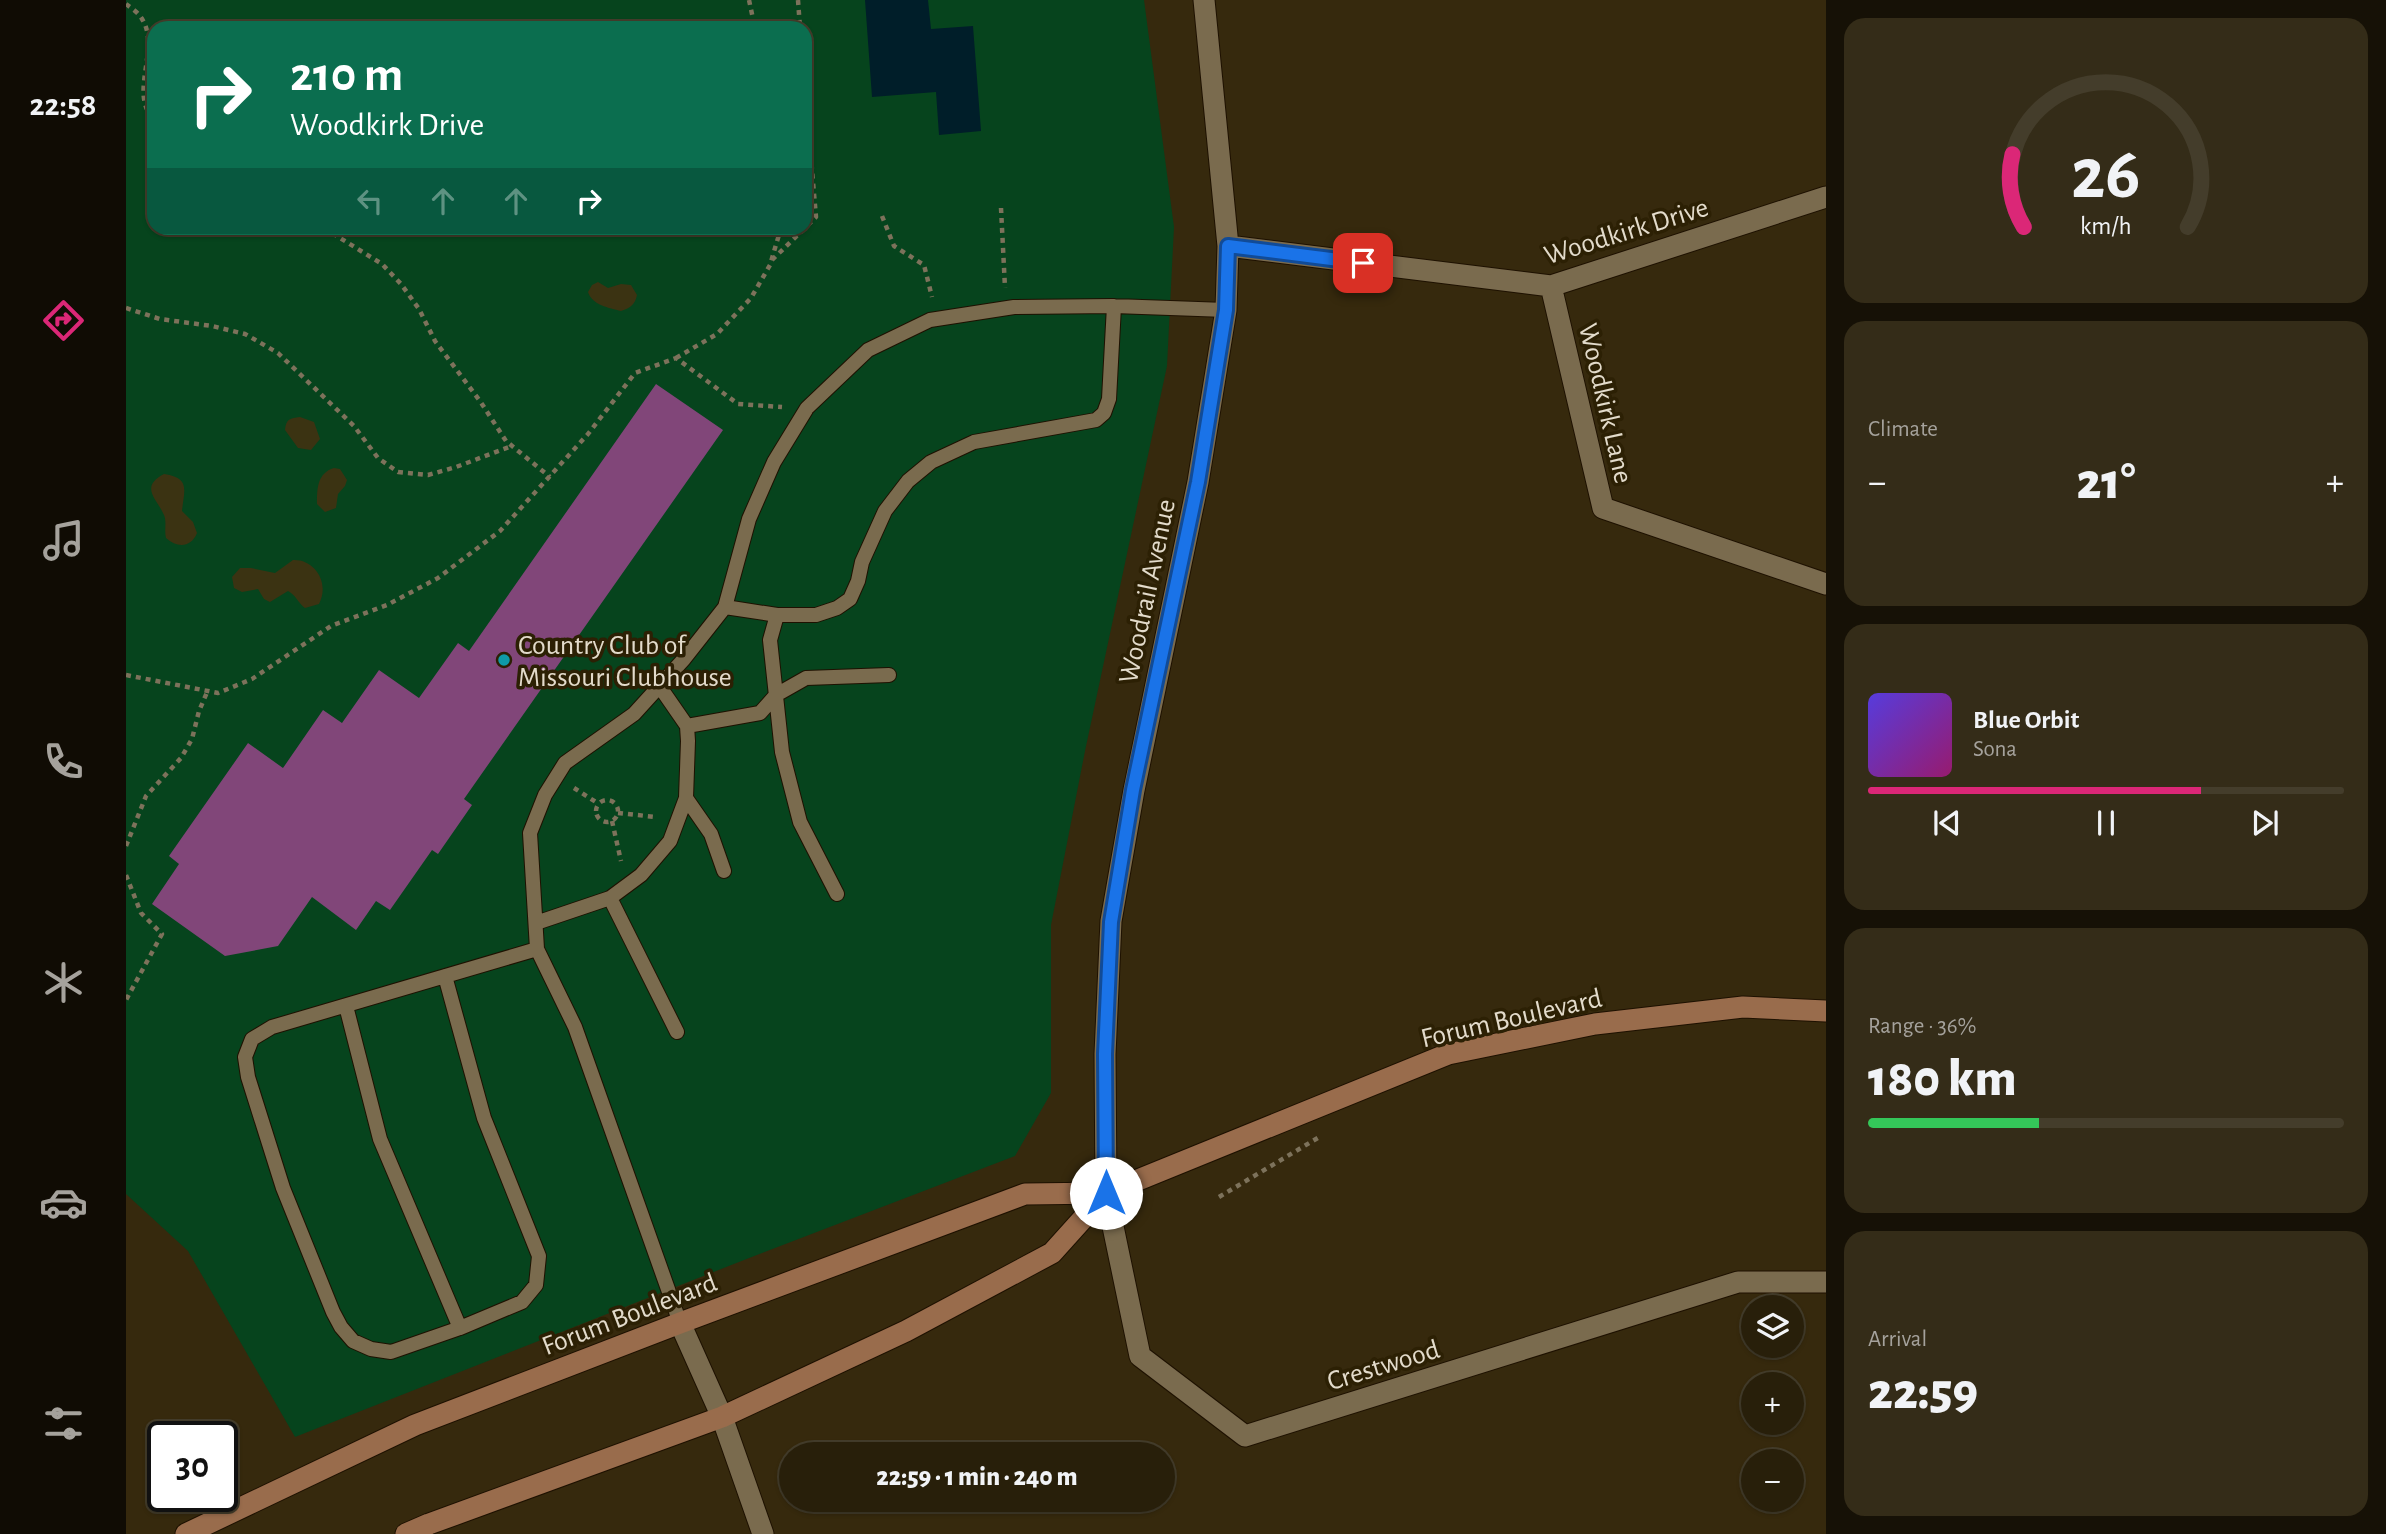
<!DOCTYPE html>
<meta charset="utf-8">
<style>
:root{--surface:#281f0a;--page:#342c18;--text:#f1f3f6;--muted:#a5a29c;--line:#443d2b;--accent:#db2777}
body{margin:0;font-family:"Alegreya Sans",sans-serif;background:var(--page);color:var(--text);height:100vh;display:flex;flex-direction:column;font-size:26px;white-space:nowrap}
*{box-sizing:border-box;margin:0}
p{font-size:23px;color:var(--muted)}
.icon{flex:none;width:38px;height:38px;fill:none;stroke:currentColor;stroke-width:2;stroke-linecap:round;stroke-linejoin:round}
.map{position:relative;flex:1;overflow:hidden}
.side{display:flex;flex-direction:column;gap:18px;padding:18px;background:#161106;width:560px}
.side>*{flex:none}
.guide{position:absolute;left:21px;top:21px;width:665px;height:214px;border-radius:21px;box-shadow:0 2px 5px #0004,0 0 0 2px var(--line);background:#0b6e4f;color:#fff;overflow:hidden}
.tools{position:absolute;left:1615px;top:1295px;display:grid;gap:14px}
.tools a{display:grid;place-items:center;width:63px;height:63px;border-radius:50%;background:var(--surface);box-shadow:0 2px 5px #0004,0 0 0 2px var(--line);font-size:35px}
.speed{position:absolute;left:21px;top:1421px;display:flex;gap:14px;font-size:35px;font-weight:700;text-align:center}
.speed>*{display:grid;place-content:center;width:91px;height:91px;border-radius:50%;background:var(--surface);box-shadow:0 2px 5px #0004,0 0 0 2px var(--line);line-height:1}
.speed .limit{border:4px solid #111;border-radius:10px;background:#fff;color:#111}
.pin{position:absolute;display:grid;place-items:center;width:60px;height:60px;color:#fff;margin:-30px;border-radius:14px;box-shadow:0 4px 10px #0006}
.me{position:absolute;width:77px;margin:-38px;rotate:0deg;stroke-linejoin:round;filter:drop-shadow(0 0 5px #0008)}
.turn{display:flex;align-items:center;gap:24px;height:147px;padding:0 28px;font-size:32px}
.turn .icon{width:91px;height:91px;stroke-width:2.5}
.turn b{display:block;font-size:49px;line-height:60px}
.lanes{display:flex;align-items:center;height:66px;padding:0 28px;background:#0003;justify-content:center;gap:35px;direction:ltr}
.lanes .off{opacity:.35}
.big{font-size:52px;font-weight:800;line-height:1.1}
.side .widget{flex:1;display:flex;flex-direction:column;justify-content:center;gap:10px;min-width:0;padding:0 24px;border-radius:21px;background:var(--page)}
.side .dial{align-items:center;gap:0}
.dial svg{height:182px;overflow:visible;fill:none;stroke:var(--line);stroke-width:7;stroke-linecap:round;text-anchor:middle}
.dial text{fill:var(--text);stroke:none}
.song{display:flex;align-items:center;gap:21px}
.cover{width:84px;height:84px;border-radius:10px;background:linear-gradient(135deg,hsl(250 70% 55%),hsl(320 70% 35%))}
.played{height:7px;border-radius:4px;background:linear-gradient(90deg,var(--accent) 70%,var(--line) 70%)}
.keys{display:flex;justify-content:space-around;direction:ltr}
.heat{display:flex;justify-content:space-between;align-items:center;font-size:38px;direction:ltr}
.charge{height:10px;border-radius:5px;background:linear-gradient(90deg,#34c759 36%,var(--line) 0)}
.trip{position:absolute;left:653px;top:1442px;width:396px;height:70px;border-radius:35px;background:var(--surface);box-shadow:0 2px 5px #0004,0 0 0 2px var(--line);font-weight:800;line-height:70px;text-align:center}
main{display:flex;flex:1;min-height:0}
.tab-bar{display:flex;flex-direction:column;width:126px;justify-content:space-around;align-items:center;background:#100c04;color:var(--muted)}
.tab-bar .icon{width:49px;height:49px}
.tab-bar .on{color:var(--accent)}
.tab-bar b{font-size:32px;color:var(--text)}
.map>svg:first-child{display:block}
</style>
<main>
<nav class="tab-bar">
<b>22:58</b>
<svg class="icon on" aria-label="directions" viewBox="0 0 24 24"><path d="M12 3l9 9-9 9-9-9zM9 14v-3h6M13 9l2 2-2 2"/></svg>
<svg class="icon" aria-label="music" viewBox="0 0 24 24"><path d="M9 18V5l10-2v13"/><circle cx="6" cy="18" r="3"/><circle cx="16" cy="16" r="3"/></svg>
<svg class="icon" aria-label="phone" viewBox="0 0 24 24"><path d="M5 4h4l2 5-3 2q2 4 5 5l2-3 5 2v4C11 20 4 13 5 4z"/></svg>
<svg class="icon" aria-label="climate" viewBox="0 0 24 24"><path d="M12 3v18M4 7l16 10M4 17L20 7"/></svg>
<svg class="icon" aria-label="car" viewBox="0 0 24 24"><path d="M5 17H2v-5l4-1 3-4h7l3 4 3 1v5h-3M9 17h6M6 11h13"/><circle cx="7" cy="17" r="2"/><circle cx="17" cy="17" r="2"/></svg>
<svg class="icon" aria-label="filters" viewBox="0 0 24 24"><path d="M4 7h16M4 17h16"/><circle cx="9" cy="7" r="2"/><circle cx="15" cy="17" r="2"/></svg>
</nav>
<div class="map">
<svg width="1700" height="1534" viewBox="0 0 1700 1534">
<rect width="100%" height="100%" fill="#36290d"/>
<path fill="#06441d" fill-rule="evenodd" d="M0,0h1018l30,227 -7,139 -82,385 -34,174v168l-36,63 -271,104 -449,177 -107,-186 -62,-57zM28,28h651v200h-651z"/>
<path fill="#3b3312" d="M472,282l10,6 13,-4 10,1 6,10c-2,9 -6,13 -16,16 -12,-3 -29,-6 -33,-19l4,-7z
M174,417l14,5 6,17 -9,11 -13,-2 -13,-18c1,-11 5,-12 15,-13z
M208,468l6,1 7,11 -2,6 -7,8 -2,14 -11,4 -8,-8c0,-15 0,-31 17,-36z
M38,474c27,4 20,16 18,37l11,11 4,11c-6,15 -20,15 -31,5 -2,-8 1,-16 -2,-23 -7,-16 -25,-28 0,-41z
M167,560c22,-1 37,23 26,44l-14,4c-7,-5 -9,-13 -17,-17l-18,11 -6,-3 -6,-10 -16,3 -8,-4 -2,-11 8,-9h11l24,5z"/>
<path fill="#001e29" d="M739,0h63l3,29 42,-3 8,105 -42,4 -3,-43 -64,5z"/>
<path fill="#814679" d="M530,384l67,46 -259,369 8,6 -34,49 -6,-4 -42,60 -14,-9 -20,29 -44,-33 -34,49 -53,10 -73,-52 27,-40 -10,-8 79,-113 35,25 40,-58 19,13 37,-53 40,28 39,-55 11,8z"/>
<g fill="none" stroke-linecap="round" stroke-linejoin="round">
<defs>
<path id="lane" d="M599,607l52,8h39l21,-7 13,-9 8,-18 4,-19 23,-51 23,-30 23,-19 43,-20 122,-22 8,-7 5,-14 5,-93
M651,615l-7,25 12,112 18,70 37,72
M561,726l73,-13 16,-18 30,-17 83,-3
M560,798l25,36 13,37
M484,898l67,134
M410,923l74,-25 31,-23 29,-34 16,-43 2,-57 -1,-15 -27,-39
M319,976l39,142 55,138 -3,29 -14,17 -62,26 -69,24 -20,-3 -18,-8 -12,-14 -8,-15 -50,-124 -35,-111 -3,-20 7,-18 20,-12 265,-78
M220,1006l34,133 80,189
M554,1323l-105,-296 -38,-78 -7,-116 15,-38 20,-32 69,-49 50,-55 41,-52 24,-88 25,-57 33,-54 61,-58 62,-30 84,-13 100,-1 112,4"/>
<path id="street" d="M1078,0l24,246 -2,64 -28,172 -64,308 -23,131 -6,133 1,139 34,163 105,80 493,-154h88
M1102,246l323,40 275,-89
M1425,286l52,222 223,76
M554,1323l42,94 41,117"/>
<path id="secondary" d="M60,1534l229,-109 265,-102 345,-129 81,-1 342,-139 147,-30 148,-17 83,4
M280,1534l23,-10 293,-107 184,-86 146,-78 54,-60"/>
</defs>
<use href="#lane" stroke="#1e1100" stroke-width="16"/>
<use href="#street" stroke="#1e1100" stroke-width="23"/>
<use href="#secondary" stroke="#1e1100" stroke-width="23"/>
<path stroke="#7d725b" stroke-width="4.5" stroke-dasharray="5 5" stroke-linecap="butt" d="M623,0l6,28
M672,0l2,28
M0,4c5,4 13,9 16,15 19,29 -14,76 12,100
M875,208l4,80
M756,216l12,30 30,19 8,32
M198,228l58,36 19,20 18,25 16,32 45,60 26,40 44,36
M646,260l44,-43 -11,-130
M0,308l34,11 52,7 33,8 33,19 76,73 24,32 20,14 30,3 28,-8 56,-21
M550,358l41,-24 34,-36 19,-33 11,-37
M0,675l92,18 34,-14 79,-53 56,-21 51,-27 62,-47 88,-97 47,-61 41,-15 62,46 44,3
M448,788l25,16
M470 811a11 11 0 1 1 22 0a11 11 0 1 1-22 0Z
M492,813l38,4
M486,821l9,40
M0,846l20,-50 35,-38 11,-19 7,-28 9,-21
M0,875l15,38 21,21 -36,66
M1093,1197l102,-61"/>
<use href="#lane" stroke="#7a6b4e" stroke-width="14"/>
<use href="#street" stroke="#7a6b4e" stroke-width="21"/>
<use href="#secondary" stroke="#996c4c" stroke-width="21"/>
</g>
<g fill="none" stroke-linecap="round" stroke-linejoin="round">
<defs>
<path id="route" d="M980,1193l-1,-139 6,-132 22,-132 65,-308 28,-172 2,-64 135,17"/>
</defs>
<use href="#route" stroke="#114b97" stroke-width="18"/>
<use href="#route" stroke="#1a73e8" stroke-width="12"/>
</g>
<circle fill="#0f9aa8" stroke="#2c2004" stroke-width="2.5" cx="378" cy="660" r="7"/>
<g text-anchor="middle" stroke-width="7" stroke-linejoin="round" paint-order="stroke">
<g font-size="28" fill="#e3dbcb" stroke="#2c2004">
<text transform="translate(1500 230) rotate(-17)" y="10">Woodkirk Drive</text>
<text transform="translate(1481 403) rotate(77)" y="10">Woodkirk Lane</text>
<text transform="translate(1020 591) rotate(-78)" y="10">Woodrail Avenue</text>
<text transform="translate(1385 1017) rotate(-13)" y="10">Forum Boulevard</text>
<text transform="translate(503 1313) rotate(-21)" y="10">Forum Boulevard</text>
<text transform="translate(1257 1364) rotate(-17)" y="10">Crestwood</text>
</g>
<g font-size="28" fill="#e3dbcb" stroke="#2c2004" text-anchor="start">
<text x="392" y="654">Country Club of<tspan x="392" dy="32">Missouri Clubhouse</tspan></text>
</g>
</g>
</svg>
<div class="tools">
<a><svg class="icon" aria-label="layers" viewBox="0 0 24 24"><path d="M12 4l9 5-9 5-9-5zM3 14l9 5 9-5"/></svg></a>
<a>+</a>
<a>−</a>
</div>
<div class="speed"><div class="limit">30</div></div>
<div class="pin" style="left:1237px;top:263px;background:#d93025"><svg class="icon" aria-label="arrive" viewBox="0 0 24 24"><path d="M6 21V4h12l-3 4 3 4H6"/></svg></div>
<svg class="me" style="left:980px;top:1193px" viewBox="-20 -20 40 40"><circle r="19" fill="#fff"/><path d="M0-13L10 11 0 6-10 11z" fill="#1a73e8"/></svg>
<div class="trip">22:59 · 1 min · 240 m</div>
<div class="guide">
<div class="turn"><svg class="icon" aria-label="right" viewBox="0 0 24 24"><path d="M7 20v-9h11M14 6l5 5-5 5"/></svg><div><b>210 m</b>Woodkirk Drive</div></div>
<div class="lanes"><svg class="icon off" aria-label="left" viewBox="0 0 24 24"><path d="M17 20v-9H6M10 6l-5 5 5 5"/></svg><svg class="icon off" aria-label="ahead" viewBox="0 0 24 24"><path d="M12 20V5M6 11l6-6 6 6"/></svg><svg class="icon off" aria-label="ahead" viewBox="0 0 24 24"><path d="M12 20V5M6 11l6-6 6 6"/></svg><svg class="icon" aria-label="right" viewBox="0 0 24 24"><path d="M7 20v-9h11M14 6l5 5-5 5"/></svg></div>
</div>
</div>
<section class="side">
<div class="widget dial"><svg viewBox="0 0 100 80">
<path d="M14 69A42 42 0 1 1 86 69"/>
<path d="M14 69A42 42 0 0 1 9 37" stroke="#db2777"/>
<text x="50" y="56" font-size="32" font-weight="700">26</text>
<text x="50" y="72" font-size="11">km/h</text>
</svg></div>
<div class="widget"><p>Climate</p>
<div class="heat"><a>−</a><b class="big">21°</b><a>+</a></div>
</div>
<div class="widget">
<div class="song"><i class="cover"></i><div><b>Blue Orbit</b><p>Sona</p></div></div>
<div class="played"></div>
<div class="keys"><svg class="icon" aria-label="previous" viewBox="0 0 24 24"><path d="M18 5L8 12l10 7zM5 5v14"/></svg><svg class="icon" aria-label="pause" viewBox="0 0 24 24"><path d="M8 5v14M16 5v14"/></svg><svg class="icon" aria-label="next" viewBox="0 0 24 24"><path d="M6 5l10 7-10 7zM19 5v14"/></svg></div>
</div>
<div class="widget"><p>Range · 36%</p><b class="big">180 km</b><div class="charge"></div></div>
<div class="widget"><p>Arrival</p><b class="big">22:59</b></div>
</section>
</main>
